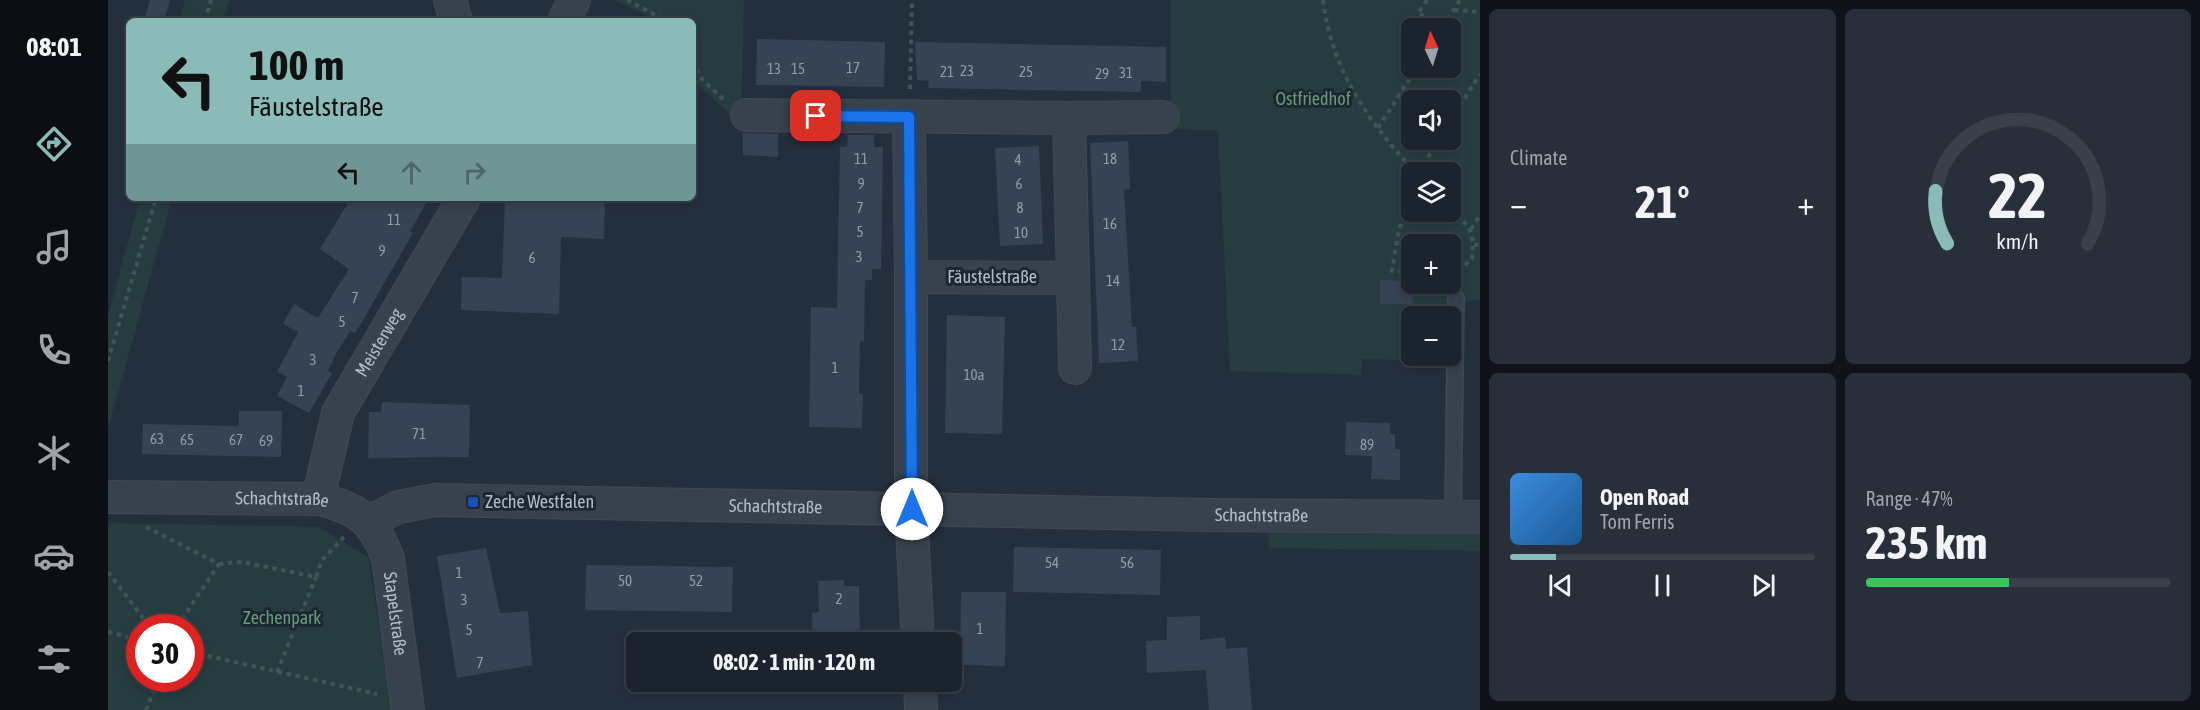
<!DOCTYPE html>
<meta charset="utf-8">
<style>
:root{--surface:#1b232e;--page:#282f3a;--text:#f1f3f6;--muted:#a0a4aa;--line:#39404a;--accent:#8bbbb9}
body{margin:0;font-family:"Asap Condensed",sans-serif;background:var(--page);color:var(--text);height:100vh;display:flex;flex-direction:column;font-size:22px;white-space:nowrap}
*{box-sizing:border-box;margin:0}
p{font-size:20px;color:var(--muted)}
.icon{flex:none;width:33px;height:33px;fill:none;stroke:currentColor;stroke-width:2;stroke-linecap:round;stroke-linejoin:round}
.map{position:relative;flex:1;overflow:hidden}
.sheet{display:flex;flex-direction:column;gap:9px;padding:9px;background:#0f1319;width:720px}
.sheet>*{flex:none}
.top-card{position:absolute;left:18px;top:18px;width:570px;height:183px;border-radius:9px;box-shadow:0 3px 9px #0003,0 0 0 2px var(--line);background:#8bbbb9;color:#111;overflow:hidden}
.needle{width:39px;rotate:356deg}
.buttons{position:absolute;left:1293px;top:18px;display:grid;gap:12px}
.buttons a{display:grid;place-items:center;width:60px;height:60px;border-radius:9px;background:var(--surface);box-shadow:0 3px 9px #0003,0 0 0 2px var(--line);font-size:30px}
.speed{position:absolute;left:18px;top:614px;display:flex;gap:12px;font-size:30px;font-weight:700;text-align:center}
.speed>*{display:grid;place-content:center;width:78px;height:78px;border-radius:50%;background:var(--surface);box-shadow:0 3px 9px #0003,0 0 0 2px var(--line);line-height:1}
.speed .limit{border:9px solid #d22;background:#fff;color:#111}
.pin{position:absolute;display:grid;place-items:center;width:51px;height:51px;color:#fff;margin:-26px;border-radius:12px;box-shadow:0 3px 9px #0006}
.me{position:absolute;width:66px;margin:-33px;rotate:0deg;stroke-linejoin:round;filter:drop-shadow(0 0 4px #0008)}
.turn{display:flex;align-items:center;gap:21px;height:126px;padding:0 24px;font-size:27px}
.turn .icon{width:78px;height:78px;stroke-width:2.5}
.turn b{display:block;font-size:42px;line-height:51px}
.lanes{display:flex;align-items:center;height:57px;padding:0 24px;background:#0003;justify-content:center;gap:30px;direction:ltr}
.lanes .off{opacity:.35}
.big{font-size:45px;font-weight:700;line-height:1.1}
.sheet .card{flex:1;display:flex;flex-direction:column;justify-content:center;gap:9px;min-width:0;padding:0 21px;border-radius:9px;background:var(--page)}
.sheet .dial{align-items:center;gap:0}
.dial svg{height:156px;overflow:visible;fill:none;stroke:var(--line);stroke-width:7;stroke-linecap:round;text-anchor:middle}
.dial text{fill:var(--text);stroke:none}
.song{display:flex;align-items:center;gap:18px}
.cover{width:72px;height:72px;border-radius:9px;background:linear-gradient(135deg,hsl(210 70% 55%),hsl(210 70% 35%))}
.played{height:6px;border-radius:3px;background:linear-gradient(90deg,var(--accent) 15%,var(--line) 15%)}
.keys{display:flex;justify-content:space-around;direction:ltr}
.heat{display:flex;justify-content:space-between;align-items:center;font-size:33px;direction:ltr}
.charge{height:9px;border-radius:4px;background:linear-gradient(90deg,#34c759 47%,var(--line) 0)}
.sheet .tiles{flex:1;display:grid;gap:9px;grid-template-columns:repeat(2,1fr)}
.trip{position:absolute;left:518px;top:632px;width:336px;height:60px;border-radius:9px;background:var(--surface);box-shadow:0 3px 9px #0003,0 0 0 2px var(--line);font-weight:700;line-height:60px;text-align:center}
main{display:flex;flex:1;min-height:0}
.tabs{display:flex;flex-direction:column;width:108px;justify-content:space-around;align-items:center;background:#0b0e12;color:var(--muted)}
.tabs .icon{width:42px;height:42px}
.tabs .active{color:var(--accent)}
.tabs b{font-size:27px;color:var(--text)}
.map>svg:first-child{display:block}
</style>
<main>
<nav class="tabs">
<b>08:01</b>
<svg class="icon active" aria-label="directions" viewBox="0 0 24 24"><path d="M12 3l9 9-9 9-9-9zM9 14v-3h6M13 9l2 2-2 2"/></svg>
<svg class="icon" aria-label="music" viewBox="0 0 24 24"><path d="M9 18V5l10-2v13"/><circle cx="6" cy="18" r="3"/><circle cx="16" cy="16" r="3"/></svg>
<svg class="icon" aria-label="phone" viewBox="0 0 24 24"><path d="M5 4h4l2 5-3 2q2 4 5 5l2-3 5 2v4C11 20 4 13 5 4z"/></svg>
<svg class="icon" aria-label="climate" viewBox="0 0 24 24"><path d="M12 3v18M4 7l16 10M4 17L20 7"/></svg>
<svg class="icon" aria-label="car" viewBox="0 0 24 24"><path d="M5 17H2v-5l4-1 3-4h7l3 4 3 1v5h-3M9 17h6M6 11h13"/><circle cx="7" cy="17" r="2"/><circle cx="17" cy="17" r="2"/></svg>
<svg class="icon" aria-label="filters" viewBox="0 0 24 24"><path d="M4 7h16M4 17h16"/><circle cx="9" cy="7" r="2"/><circle cx="15" cy="17" r="2"/></svg>
</nav>
<div class="map">
<svg width="1372" height="710" viewBox="0 0 1372 710">
<rect width="100%" height="100%" fill="#242f3e"/>
<path fill="#263c3f" fill-rule="evenodd" d="M77,0h44l-6,21h-43z
M506,0h130l-3,124 -48,-43v-60h-35z
M1063,0h309v300l-35,3v13h-33v40h32v5l-82,-2 -1,16 -131,-4 -12,-241 -47,-1zM1304,28h38v40h-38zM1304,100h38v40h-38zM1304,172h38v40h-38zM1304,244h38v40h-38z
M32,198h32l-64,231v-113z
M0,523l211,4 49,30 24,153h-284zM32,627h50v51h-50z
M1160,529l212,4v18l-211,-3z"/>
<path fill="#364354" d="M42,0h20l-6,21h-20z
M649,39l128,3 -1,45 -128,-2z
M807,42l251,5v35l-25,-1v11l-213,-4 1,-7 -12,-1z
M635,133l35,1v23l-35,-2z
M740,135h26v12h9l-2,122h-9v11h-7l-1,62 -4,-1 -1,53h4l-1,34 -53,-1 2,-120 26,1 3,-161 7,-1z
M1020,141l2,48 -6,1 8,137h4l2,34 -39,2 -9,-220z
M931,146l4,98 -43,2 -5,-98z
M243,198h78l-19,33 3,2 -50,87 -8,13 -5,-2 -13,21 -9,19 4,2 -23,40 -32,-17 10,-19 -10,-5 21,-40 -15,-8 11,-20 24,14 31,-49 -29,-20z
M459,198h38l-1,41 -43,-2 -2,77 -98,-4 1,-33 40,1 3,-79 61,3z
M1272,280l32,1 1,23h-33z
M839,315l58,2 -3,117 -57,-1z
M274,402l88,3 -1,52 -101,1 1,-46h12z
M131,411h43l-1,46 -139,-3 1,-30 96,2z
M1238,422l44,1v11h5v15h5v31l-29,-1 1,-23 -27,-1z
M906,547l147,3 -1,45 -147,-3z
M378,548l14,65 28,-2 4,54 -75,13 -20,-122z
M478,565l147,2 -1,45 -147,-2z
M736,580v6h15l1,56h-47l-1,-29 7,-1 -1,-31z
M853,592h45l-1,74 -45,-1z
M1092,616v24l25,-3 1,12 21,-2 5,63h-43l-3,-40 -59,3 -1,-32 21,-1v-23z"/>
<g fill="none" stroke-linecap="round" stroke-linejoin="round">
<defs>
<path id="lane" d="M1345,516l3,-218"/>
<g id="street">
<path d="M342,0l6,21"/>
<path d="M456,21l10,-21"/>
<path d="M639,115l322,3 4,160 -162,-1v232l7,133"/>
<path d="M801,117l2,160"/>
<path d="M961,118l94,-1"/>
<path d="M965,278l2,90"/>
<path id="s1" d="M0,497l210,2c40,9 56,21 70,60l20,151"/>
<path id="s2" d="M210,499l20,-86 126,-215"/>
<path id="s3" d="M261,522l29,-15 38,-7 773,15 271,2"/>
<path d="M812,681l1,29"/>
</g>
</defs>
<use href="#lane" stroke="#414a57" stroke-width="18"/>
<use href="#street" stroke="#414a57" stroke-width="34"/>
<path stroke="#3f5557" stroke-width="4" stroke-dasharray="4.5 4.5" stroke-linecap="butt" d="M519,0l40,21
M1215,0c9,71 45,121 92,172
M1319,0l-9,13 25,14
M1346,10l26,2
M97,21l6,-21
M1335,27l17,-27
M585,61l7,16 24,23
M802,89l2,-89
M1342,121l30,-47
M1270,128l39,-60
M1310,172l21,-32
M1304,199l-13,30 -7,42h20
M1342,209c20,18 25,23 22,50l-16,13v6
M1363,229l9,-14
M1366,245h6
M0,361l48,-163
M38,527l73,37 -42,63
M111,564l23,-2 74,15 6,-17 22,-23
M0,572l42,55
M0,632l32,8
M82,652l187,42
M169,672l39,-95
M38,710l13,-32"/>
<use href="#lane" stroke="#38414e" stroke-width="15"/>
<use href="#street" stroke="#38414e" stroke-width="32"/>
</g>
<g fill="none" stroke-linecap="round" stroke-linejoin="round">
<defs>
<path id="route" d="M708,116l93,1 3,392"/>
</defs>
<use href="#route" stroke="#114b97" stroke-width="15"/>
<use href="#route" stroke="#1a73e8" stroke-width="10"/>
</g>
<rect fill="#1a4fb4" stroke="#1d2633" stroke-width="2" x="359" y="496" width="12" height="12" rx="3"/>
<g text-anchor="middle" stroke-width="6" stroke-linejoin="round" paint-order="stroke">
<g font-size="15" fill="#929caa">
<text x="745" y="73">17</text>
<text x="666" y="74">13</text>
<text x="690" y="74">15</text>
<text x="859" y="76">23</text>
<text x="839" y="77">21</text>
<text x="918" y="77">25</text>
<text x="1018" y="78">31</text>
<text x="994" y="79">29</text>
<text x="753" y="164">11</text>
<text x="1002" y="164">18</text>
<text x="910" y="165">4</text>
<text x="753" y="189">9</text>
<text x="911" y="189">6</text>
<text x="752" y="213">7</text>
<text x="912" y="213">8</text>
<text x="286" y="225">11</text>
<text x="1002" y="229">16</text>
<text x="752" y="237">5</text>
<text x="913" y="238">10</text>
<text x="274" y="256">9</text>
<text x="751" y="262">3</text>
<text x="424" y="263">6</text>
<text x="1005" y="286">14</text>
<text x="247" y="303">7</text>
<text x="234" y="327">5</text>
<text x="1010" y="350">12</text>
<text x="205" y="365">3</text>
<text x="727" y="373">1</text>
<text x="866" y="380">10a</text>
<text x="193" y="396">1</text>
<text x="311" y="439">71</text>
<text x="49" y="444">63</text>
<text x="79" y="445">65</text>
<text x="128" y="445">67</text>
<text x="158" y="446">69</text>
<text x="1259" y="450">89</text>
<text x="944" y="568">54</text>
<text x="1019" y="568">56</text>
<text x="351" y="578">1</text>
<text x="517" y="586">50</text>
<text x="588" y="586">52</text>
<text x="731" y="604">2</text>
<text x="356" y="605">3</text>
<text x="872" y="634">1</text>
<text x="361" y="635">5</text>
<text x="372" y="668">7</text>
</g>
<g font-size="18" fill="#6b9a76" stroke="#1d2633">
<text x="1205" y="105">Ostfriedhof</text>
<text x="174" y="624">Zechenpark</text>
</g>
<g font-size="18" fill="#b4bcc9" stroke="#1d2633">
<text x="884" y="283">Fäustelstraße</text>
<text dy="6" stroke="none"><textPath href="#s2" startOffset="170">Meisterweg</textPath></text>
<text dy="6" stroke="none"><textPath href="#s1" startOffset="174">Schachtstraße</textPath></text>
<text dy="6" stroke="none"><textPath href="#s3" startOffset="411">Schachtstraße</textPath></text>
<text dy="6" stroke="none"><textPath href="#s3" startOffset="897">Schachtstraße</textPath></text>
<text dy="6" stroke="none"><textPath href="#s1" startOffset="363">Stapelstraße</textPath></text>
</g>
<g font-size="18" fill="#b4bcc9" stroke="#1d2633" text-anchor="start">
<text x="377" y="508">Zeche Westfalen</text>
</g>
</g>
</svg>
<div class="buttons">
<a><svg class="needle" viewBox="-14 -14 28 28"><path d="M0-13l5 13h-10z" fill="#e53935"/><path d="M0 13l5-13h-10z" fill="#a0a4aa"/></svg></a>
<a><svg class="icon" aria-label="sound" viewBox="0 0 24 24"><path d="M4 9h4l5-4v14l-5-4H4zM17 9q2 3 0 6"/></svg></a>
<a><svg class="icon" aria-label="layers" viewBox="0 0 24 24"><path d="M12 4l9 5-9 5-9-5zM3 14l9 5 9-5"/></svg></a>
<a>+</a>
<a>−</a>
</div>
<div class="speed"><div class="limit">30</div></div>
<div class="pin" style="left:708px;top:116px;background:#d93025"><svg class="icon" aria-label="arrive" viewBox="0 0 24 24"><path d="M6 21V4h12l-3 4 3 4H6"/></svg></div>
<svg class="me" style="left:804px;top:509px" viewBox="-20 -20 40 40"><circle r="19" fill="#fff"/><path d="M0-13L10 11 0 6-10 11z" fill="#1a73e8"/></svg>
<div class="trip">08:02 · 1 min · 120 m</div>
<div class="top-card">
<div class="turn"><svg class="icon" aria-label="left" viewBox="0 0 24 24"><path d="M17 20v-9H6M10 6l-5 5 5 5"/></svg><div><b>100 m</b>Fäustelstraße</div></div>
<div class="lanes"><svg class="icon" aria-label="left" viewBox="0 0 24 24"><path d="M17 20v-9H6M10 6l-5 5 5 5"/></svg><svg class="icon off" aria-label="ahead" viewBox="0 0 24 24"><path d="M12 20V5M6 11l6-6 6 6"/></svg><svg class="icon off" aria-label="right" viewBox="0 0 24 24"><path d="M7 20v-9h11M14 6l5 5-5 5"/></svg></div>
</div>
</div>
<section class="sheet">
<div class="tiles">
<div class="card"><p>Climate</p>
<div class="heat"><a>−</a><b class="big">21°</b><a>+</a></div>
</div>
<div class="card dial"><svg viewBox="0 0 100 80">
<path d="M14 69A42 42 0 1 1 86 69"/>
<path d="M14 69A42 42 0 0 1 8 42" stroke="#8bbbb9"/>
<text x="50" y="56" font-size="32" font-weight="700">22</text>
<text x="50" y="72" font-size="11">km/h</text>
</svg></div>
<div class="card">
<div class="song"><i class="cover"></i><div><b>Open Road</b><p>Tom Ferris</p></div></div>
<div class="played"></div>
<div class="keys"><svg class="icon" aria-label="previous" viewBox="0 0 24 24"><path d="M18 5L8 12l10 7zM5 5v14"/></svg><svg class="icon" aria-label="pause" viewBox="0 0 24 24"><path d="M8 5v14M16 5v14"/></svg><svg class="icon" aria-label="next" viewBox="0 0 24 24"><path d="M6 5l10 7-10 7zM19 5v14"/></svg></div>
</div>
<div class="card"><p>Range · 47%</p><b class="big">235 km</b><div class="charge"></div></div>
</div>
</section>
</main>
